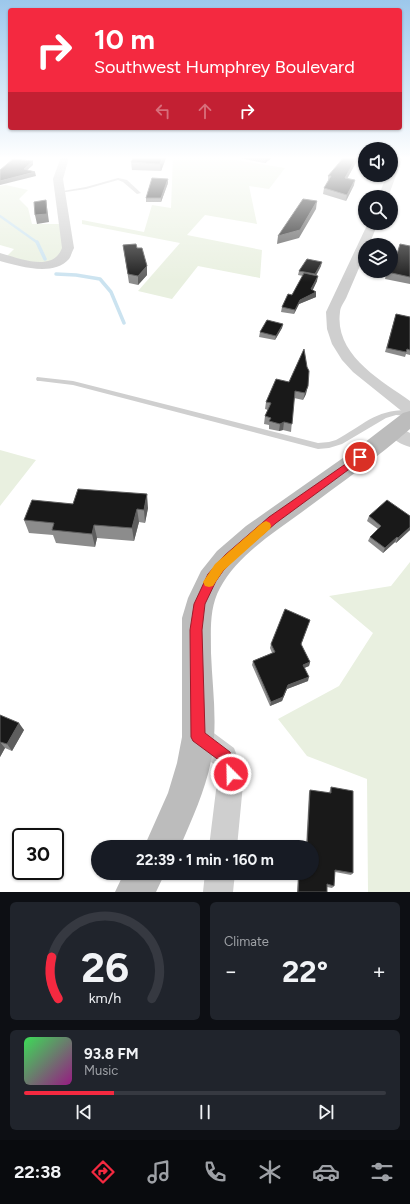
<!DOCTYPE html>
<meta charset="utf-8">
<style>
:root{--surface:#171b24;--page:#20242c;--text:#f1f3f6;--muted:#9ea1a6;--line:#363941;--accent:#f42940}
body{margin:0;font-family:Figtree,sans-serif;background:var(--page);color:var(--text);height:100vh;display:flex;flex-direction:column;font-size:15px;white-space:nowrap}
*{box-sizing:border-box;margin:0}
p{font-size:13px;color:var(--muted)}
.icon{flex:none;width:22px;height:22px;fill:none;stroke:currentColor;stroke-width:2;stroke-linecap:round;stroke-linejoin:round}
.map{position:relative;height:892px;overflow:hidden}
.details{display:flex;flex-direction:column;gap:10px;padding:10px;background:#0d0f14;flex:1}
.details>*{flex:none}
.hud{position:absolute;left:8px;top:8px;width:394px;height:122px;border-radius:4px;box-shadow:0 1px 3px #0004;background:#f42940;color:#fff;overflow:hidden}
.tools{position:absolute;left:358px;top:142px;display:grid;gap:8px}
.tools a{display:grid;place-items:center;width:40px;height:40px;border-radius:50%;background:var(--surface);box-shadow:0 1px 3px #0004;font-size:20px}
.speed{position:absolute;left:12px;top:828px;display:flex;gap:8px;font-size:20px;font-weight:700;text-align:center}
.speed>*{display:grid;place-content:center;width:52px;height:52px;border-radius:50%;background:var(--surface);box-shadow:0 1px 3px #0004;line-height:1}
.speed .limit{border:2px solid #111;border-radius:6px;background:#fff;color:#111}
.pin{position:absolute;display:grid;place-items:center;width:34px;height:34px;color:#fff;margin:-17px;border:2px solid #fff;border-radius:50%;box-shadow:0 1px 4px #0007}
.me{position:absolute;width:44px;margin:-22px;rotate:337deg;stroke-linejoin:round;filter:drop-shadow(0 0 3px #0008)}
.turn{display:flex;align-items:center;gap:14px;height:84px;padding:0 20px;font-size:18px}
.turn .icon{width:52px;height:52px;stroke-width:2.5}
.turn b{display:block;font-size:28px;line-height:34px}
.lanes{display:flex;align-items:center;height:38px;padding:0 20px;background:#0003;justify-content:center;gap:20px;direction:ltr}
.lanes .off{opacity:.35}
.big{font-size:30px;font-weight:700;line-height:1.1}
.details .tile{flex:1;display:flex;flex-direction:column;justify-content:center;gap:6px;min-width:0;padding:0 14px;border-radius:6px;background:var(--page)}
.details .dial{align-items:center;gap:0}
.dial svg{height:104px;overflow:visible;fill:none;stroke:var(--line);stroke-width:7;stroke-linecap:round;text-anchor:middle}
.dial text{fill:var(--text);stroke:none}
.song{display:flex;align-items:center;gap:12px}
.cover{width:48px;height:48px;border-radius:6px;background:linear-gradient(135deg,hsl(130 70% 55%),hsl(310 70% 35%))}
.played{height:4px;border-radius:2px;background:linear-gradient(90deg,var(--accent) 25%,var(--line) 25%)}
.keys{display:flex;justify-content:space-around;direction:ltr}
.heat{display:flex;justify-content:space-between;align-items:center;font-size:22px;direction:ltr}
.details .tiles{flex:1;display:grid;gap:10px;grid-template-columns:1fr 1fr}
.tile:last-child{grid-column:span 2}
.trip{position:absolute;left:91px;top:840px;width:228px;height:40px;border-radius:20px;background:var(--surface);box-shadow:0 1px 3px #0004;font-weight:700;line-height:40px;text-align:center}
.tab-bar{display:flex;height:64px;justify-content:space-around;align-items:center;background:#090b0e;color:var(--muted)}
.tab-bar .icon{width:28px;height:28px}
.tab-bar .selected{color:var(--accent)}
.tab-bar b{font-size:18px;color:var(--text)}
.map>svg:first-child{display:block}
</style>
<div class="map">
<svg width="410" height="892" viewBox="0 0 410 892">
<rect width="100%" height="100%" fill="#fff"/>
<path fill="#e9f0e0" d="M173,157h44l68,11 -16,21 -20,-3 8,38 -52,-9 -18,20 75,15 -2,28 -62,-12 -26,33 -34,-8 42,-48 -98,-19v-4l62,12 8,-27 19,3z
M6,185l22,5 -9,9 9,9 4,16h28l3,28 -9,9 -23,3 -25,-7 8,-8 -14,-4v-59z
M0,450l36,10 -36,46z
M410,562v330h-42l-1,-113 -60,-23 -29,-37 61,-33 34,-53 -44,-37 62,-10z"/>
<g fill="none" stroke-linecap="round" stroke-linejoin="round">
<path stroke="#cbe3f0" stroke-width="2.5" d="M0,216l38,27"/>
<path stroke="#cbe3f0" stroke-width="3.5" d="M37,242l8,17
M56,274l20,1 24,4 11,13 13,31"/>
<path fill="#cfcfcf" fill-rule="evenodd" d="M118,178l9,2 14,13 -4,1 -14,-12 -5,-2 -32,9 -27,4 -2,-1 29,-5z
M37,377l36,4 245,62 11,-1 7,-2c28,-15 39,-31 74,-30v6l-14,-1 -10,3 -44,26 -13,4 -11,1 -245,-64 -33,-4h-3l-1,-2z"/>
<path fill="#cfcfcf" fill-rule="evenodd" d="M61,157h8l-6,22 11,69c-2,4 -3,8 -5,11 -16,18 -50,7 -69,2v-8c19,5 53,20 62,-5l-9,-69z
M395,157h8l-15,40h-10l9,-22h4v-9z
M368,223h10l-9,22h-4v9c-6,14 -12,28 -18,42 -2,5 -7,11 -7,16 -6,43 42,69 70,89v13l-6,-1 -51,-41 -11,-12 -10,-16 -5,-15 -1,-17z
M395,425l15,8v14c-8,-2 -19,-8 -23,-16l2,-4z
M198,724l9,4 27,20 10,26 -7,73h-28l9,-73 -3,-9 -26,-19 -4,-9 4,-9z
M205,873h30l-2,19h-30z"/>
<path fill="#bcbcbc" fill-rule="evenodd" d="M410,411v18c-34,30 -72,56 -108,83 -29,21 -65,44 -82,76 -11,20 -9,42 -9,65 1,28 5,57 3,85 -2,38 -19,74 -34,109h-36l24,-54 9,-30 5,-26v-119l6,-20 13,-27 16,-20 29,-25 114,-80 43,-33z
M124,873h41l-9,19h-41z"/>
</g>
<path fill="#8c8c8c" d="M134,157h32v1l-5,13 -29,-1 -1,-8z
M239,157h34l-8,6 -26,-5z
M359,157l-12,22 7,6 -8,16 -23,-7 1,-6 4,-6v-6z
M168,183l-7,19h-15v-4z
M123,245l24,21v9l-9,10 -9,-2z
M410,246v38l-25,-5 2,-8 10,-17z
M321,266l-5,10 1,5 -5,9 4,7 -17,7 -5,10 -13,-2 1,-5 10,-12 11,-19 -5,-1 1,-4z
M396,314l14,3v38l-4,-1 -1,3 -20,-5z
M283,324l-1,4 -7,12 -16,-3 1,-5z
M307,367l-1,27 -3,6 -9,-2 -3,34 -8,-2 -4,1 -10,-2v-4l-5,-1 1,-8 3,-6 -3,-1 1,-7z
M73,504l75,4 -3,15 -6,-1 -5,19 -37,-3 -2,9 -39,-4 -3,-8 -24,-2 -5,-13z
M369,516h41v14l-14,13 -1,-1 -12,11 -15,-12 2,-4 8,-8 -11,-8z
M310,620l-9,25 9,17 -1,4 -5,2 4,13 -21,8 -5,12 -12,5 -18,-41 1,-4 19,-8 -2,-5 1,-4z
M0,715l24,15 -12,21 -7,-3 -5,9z
M331,787l22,86 -2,2 -16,-3 -1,14 -2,2 -5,-1v5h-30l1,-19h14v-26h-6l3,-55 1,-2 19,3z"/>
<path fill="#5e5e5e" d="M163,157h3v1l-5,13 -1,-7z
M267,157h6l-8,6 1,-5z
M357,157h2l-15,27 1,-6z
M33,161v4l-9,8v-4z
M35,172l1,4 -36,9v-4z
M168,179v4l-7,19v-4z
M355,180l-1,5 -8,16 1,-6z
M46,200l3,22 -12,2 -2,-9z
M317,201l-1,8 -17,29 -22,6 1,-8z
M322,262l-1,4 -7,13 1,-5z
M147,266v9l-9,10v-9z
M318,276l-1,5 -6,13v-5z
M316,292v5l-17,7 -5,10 1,-4 5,-10z
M283,324l-1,4 -7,12 1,-4z
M308,386l-2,8 -3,6 2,-7z
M284,422l-1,8 -4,1 1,-7z
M147,494l1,14 -3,15 -1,-13z
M137,509l2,13 -5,19 -2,-13z
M94,525l3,13 -2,9 -3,-13z
M410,527v3l-14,13 2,-5z
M397,537l-2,5 -12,11 2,-5z
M310,662l-1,4 -7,3 1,-4z
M309,677l-1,4 -21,8 -5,12 -12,5 1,-4 17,-17z
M19,723l5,7 -12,21 -5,-7z
M0,742l5,6 -5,9z"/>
<path fill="#191919" stroke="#5e5e5e" d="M134,157h29l-3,7 -29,-2z
M344,157h13l-12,21 10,2 -8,15 -23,-7 7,-12h-3z
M13,159l20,2 -9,8 11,3 -35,9v-11z
M152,178l16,1 -7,19h-15z
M303,199l14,2 -17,29 -22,6z
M46,200l1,14 -12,1 -1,-13z
M136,244l1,4h5l5,18 -9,10 -10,-2 -5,-29z
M400,244l10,2v31l-23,-5v-1h4v-11l2,-6h4z
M307,259l15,3 -7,12 -16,-3z
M304,273l14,3 -7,13 5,3 -16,8 -5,10 -13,-3 6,-13 4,1z
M396,314l14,3v33l-3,-1 -1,3 -19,-4z
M267,320l16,4 -7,12 -16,-4z
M304,349l3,18 2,4 -1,15 -3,7 -10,-2 -3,33 -8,-2 -4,2 -11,-3 2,-3 -6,-2 6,-13 -5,-1 10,-23 13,3z
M78,489l69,5 -3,16 -7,-1 -5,19 -38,-3 -2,9 -40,-4 2,-7 -30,-3 8,-20 41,4z
M387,500l23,16v11l-12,11 -1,-1 -12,11 -15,-11 11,-11 -12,-10z
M285,609l25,11 -9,24 9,18 -7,3 6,12 -21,8 -5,12 -12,5 -18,-41 22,-9 -4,-8z
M0,715l19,8 -12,21 -7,-2z
M331,787l22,4v82l-18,-3 -1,16 -7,-2v8h-29l1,-19h13v-26h-5l3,-57 21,3z"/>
<linearGradient id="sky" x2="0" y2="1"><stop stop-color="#9cc7eb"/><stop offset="0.56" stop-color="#fff"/><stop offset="1" stop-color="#fff" stop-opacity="0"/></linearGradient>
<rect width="410" height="282" fill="url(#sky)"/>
<path fill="#f42940" stroke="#9f1b2a" d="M360,454l3,1 2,2 -2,2 -87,64 -44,38 -9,10 -7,10 -11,23 -3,26 3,103 25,19 8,22 -2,5 -5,2 -5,-2 -6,-18 -27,-20 -2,-4 -1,-107 4,-26 14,-30 17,-19 44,-38z"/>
<path fill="#f59e0b" d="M266,521l4,2 1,3 -1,3 -47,42 -10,15 -4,1 -4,-1 -2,-4 12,-18 47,-41z"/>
</svg>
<div class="tools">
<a><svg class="icon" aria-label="sound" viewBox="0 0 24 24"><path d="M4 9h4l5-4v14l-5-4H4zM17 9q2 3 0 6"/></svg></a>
<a><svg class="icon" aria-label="search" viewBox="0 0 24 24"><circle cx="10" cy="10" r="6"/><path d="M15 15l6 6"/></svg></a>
<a><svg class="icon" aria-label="layers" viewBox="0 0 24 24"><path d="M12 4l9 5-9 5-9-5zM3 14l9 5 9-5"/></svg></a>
</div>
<div class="speed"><div class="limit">30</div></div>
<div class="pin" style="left:360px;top:457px;background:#d93025"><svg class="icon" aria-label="arrive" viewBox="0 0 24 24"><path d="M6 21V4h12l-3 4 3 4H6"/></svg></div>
<svg class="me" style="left:231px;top:774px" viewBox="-20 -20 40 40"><circle r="17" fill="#f42940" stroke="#fff" stroke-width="3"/><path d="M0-11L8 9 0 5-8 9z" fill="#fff"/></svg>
<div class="trip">22:39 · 1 min · 160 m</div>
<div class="hud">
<div class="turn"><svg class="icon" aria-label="right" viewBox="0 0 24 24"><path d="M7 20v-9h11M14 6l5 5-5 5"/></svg><div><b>10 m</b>Southwest Humphrey Boulevard</div></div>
<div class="lanes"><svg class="icon off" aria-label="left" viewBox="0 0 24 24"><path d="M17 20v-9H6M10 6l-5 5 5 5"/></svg><svg class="icon off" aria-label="ahead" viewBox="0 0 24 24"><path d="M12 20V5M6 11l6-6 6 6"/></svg><svg class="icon" aria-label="right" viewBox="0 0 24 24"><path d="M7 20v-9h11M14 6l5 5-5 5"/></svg></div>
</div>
</div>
<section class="details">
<div class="tiles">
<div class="tile dial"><svg viewBox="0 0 100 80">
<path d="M14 69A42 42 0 1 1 86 69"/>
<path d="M14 69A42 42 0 0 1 9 37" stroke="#f42940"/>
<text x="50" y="56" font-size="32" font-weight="700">26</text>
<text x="50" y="72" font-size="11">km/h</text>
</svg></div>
<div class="tile"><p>Climate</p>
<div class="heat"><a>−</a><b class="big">22°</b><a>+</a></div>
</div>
<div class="tile">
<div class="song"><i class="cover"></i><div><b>93.8 FM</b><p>Music</p></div></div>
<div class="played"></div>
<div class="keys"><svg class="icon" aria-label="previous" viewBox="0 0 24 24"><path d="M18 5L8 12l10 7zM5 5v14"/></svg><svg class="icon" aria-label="pause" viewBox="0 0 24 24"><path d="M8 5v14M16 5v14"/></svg><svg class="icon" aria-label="next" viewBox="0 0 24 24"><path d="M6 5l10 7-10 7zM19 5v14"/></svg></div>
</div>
</div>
</section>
<nav class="tab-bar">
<b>22:38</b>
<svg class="icon selected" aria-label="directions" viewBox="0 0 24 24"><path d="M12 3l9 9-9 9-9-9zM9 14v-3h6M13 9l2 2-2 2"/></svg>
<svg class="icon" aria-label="music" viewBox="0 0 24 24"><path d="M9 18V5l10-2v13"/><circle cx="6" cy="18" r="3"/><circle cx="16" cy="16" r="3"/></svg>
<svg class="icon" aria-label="phone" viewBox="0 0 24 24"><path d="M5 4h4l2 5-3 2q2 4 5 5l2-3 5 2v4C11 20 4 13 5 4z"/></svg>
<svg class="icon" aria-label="climate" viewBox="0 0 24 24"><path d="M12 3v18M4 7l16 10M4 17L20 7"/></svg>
<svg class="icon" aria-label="car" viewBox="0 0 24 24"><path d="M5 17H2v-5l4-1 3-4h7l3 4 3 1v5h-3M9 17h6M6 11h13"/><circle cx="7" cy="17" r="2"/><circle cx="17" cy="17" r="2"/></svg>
<svg class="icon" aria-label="filters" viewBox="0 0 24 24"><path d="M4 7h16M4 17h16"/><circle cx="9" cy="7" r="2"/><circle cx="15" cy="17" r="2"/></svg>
</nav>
